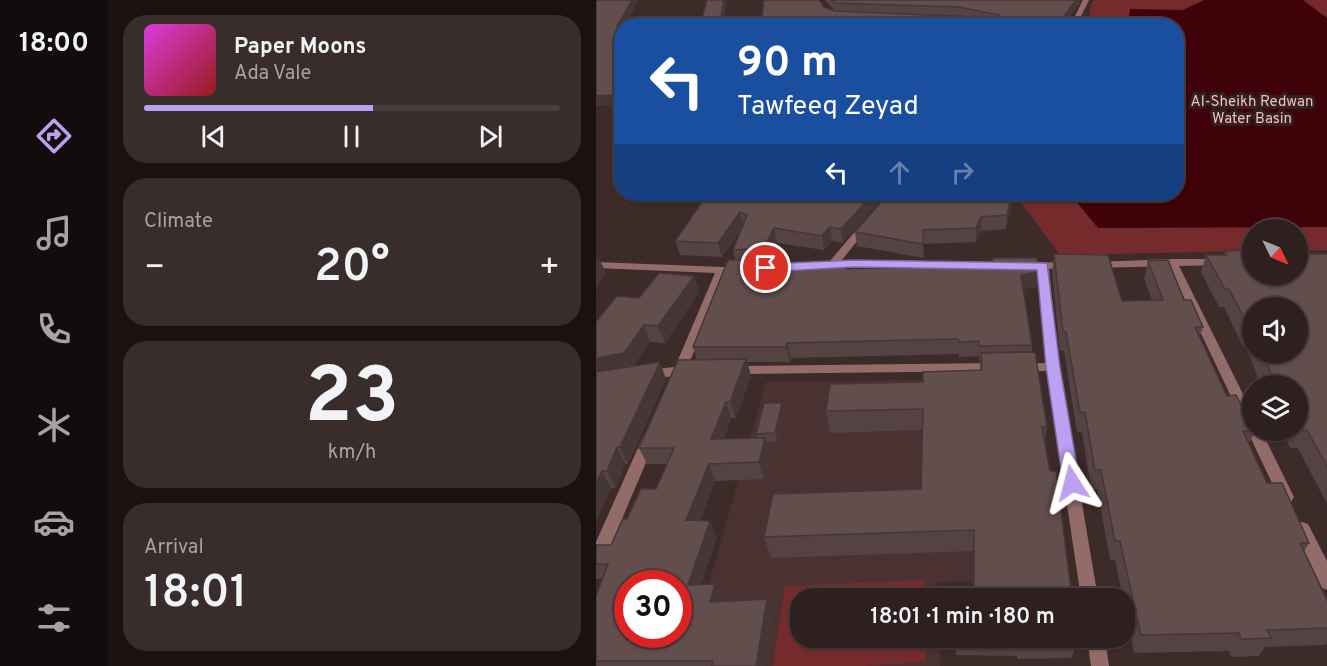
<!DOCTYPE html>
<meta charset="utf-8">
<style>
:root{--surface:#2d201f;--page:#392d2c;--text:#f1f3f6;--muted:#a7a3a4;--line:#483e3d;--accent:#bca0f2}
body{margin:0;font-family:Overpass,sans-serif;background:var(--page);color:var(--text);height:100vh;display:flex;flex-direction:column;font-size:22px;white-space:nowrap}
*{box-sizing:border-box;margin:0}
p{font-size:20px;color:var(--muted)}
.icon{flex:none;width:33px;height:33px;fill:none;stroke:currentColor;stroke-width:2;stroke-linecap:round;stroke-linejoin:round}
.map{position:relative;flex:1;overflow:hidden}
.drawer{display:flex;flex-direction:column;gap:15px;padding:15px;background:#191211;width:488px}
.drawer>*{flex:none}
.hud{position:absolute;left:18px;top:18px;width:570px;height:183px;border-radius:24px;box-shadow:0 2px 4px #0004,0 0 0 2px var(--line);background:#1a4fa0;color:#fff;overflow:hidden}
.needle{width:39px;rotate:133deg}
.buttons{position:absolute;left:646px;top:219px;display:grid;gap:12px}
.buttons a{display:grid;place-items:center;width:66px;height:66px;border-radius:50%;background:var(--surface);box-shadow:0 2px 4px #0004,0 0 0 2px var(--line);font-size:30px}
.speed{position:absolute;left:18px;top:570px;display:flex;gap:12px;font-size:30px;font-weight:700;text-align:center}
.speed>*{display:grid;place-content:center;width:78px;height:78px;border-radius:50%;background:var(--surface);box-shadow:0 2px 4px #0004,0 0 0 2px var(--line);line-height:1}
.speed .limit{border:9px solid #d22;background:#fff;color:#111}
.pin{position:absolute;display:grid;place-items:center;width:51px;height:51px;color:#fff;margin:-26px;border:3px solid #fff;border-radius:50%;box-shadow:0 2px 6px #0007}
.me{position:absolute;width:66px;margin:-33px;rotate:351deg;stroke-linejoin:round;filter:drop-shadow(0 0 4px #0008)}
.turn{display:flex;align-items:center;gap:21px;height:126px;padding:0 24px;font-size:27px}
.turn .icon{width:78px;height:78px;stroke-width:2.5}
.turn b{display:block;font-size:42px;line-height:51px}
.lanes{display:flex;align-items:center;height:57px;padding:0 24px;background:#0003;justify-content:center;gap:30px;direction:ltr}
.lanes .off{opacity:.35}
.big{font-size:45px;font-weight:600;line-height:1.1}
.drawer .tile{flex:1;display:flex;flex-direction:column;justify-content:center;gap:9px;min-width:0;padding:0 21px;border-radius:24px;background:var(--page)}
.drawer .dial{align-items:center;gap:0}
.dial b{font-size:78px;line-height:1}
.song{display:flex;align-items:center;gap:18px}
.cover{width:72px;height:72px;border-radius:9px;background:linear-gradient(135deg,hsl(300 70% 55%),hsl(0 70% 35%))}
.played{height:6px;border-radius:3px;background:linear-gradient(90deg,var(--accent) 55%,var(--line) 55%)}
.keys{display:flex;justify-content:space-around;direction:ltr}
.heat{display:flex;justify-content:space-between;align-items:center;font-size:33px;direction:ltr}
.trip{position:absolute;left:194px;top:588px;width:345px;height:60px;border-radius:24px;background:var(--surface);box-shadow:0 2px 4px #0004,0 0 0 2px var(--line);font-weight:600;line-height:60px;text-align:center}
main{display:flex;flex:1;min-height:0}
.tabs{display:flex;flex-direction:column;width:108px;justify-content:space-around;align-items:center;background:#120d0c;color:var(--muted)}
.tabs .icon{width:42px;height:42px}
.tabs .active{color:var(--accent)}
.tabs b{font-size:27px;color:var(--text)}
.map>svg:first-child{display:block}
</style>
<main>
<nav class="tabs">
<b>18:00</b>
<svg class="icon active" aria-label="directions" viewBox="0 0 24 24"><path d="M12 3l9 9-9 9-9-9zM9 14v-3h6M13 9l2 2-2 2"/></svg>
<svg class="icon" aria-label="music" viewBox="0 0 24 24"><path d="M9 18V5l10-2v13"/><circle cx="6" cy="18" r="3"/><circle cx="16" cy="16" r="3"/></svg>
<svg class="icon" aria-label="phone" viewBox="0 0 24 24"><path d="M5 4h4l2 5-3 2q2 4 5 5l2-3 5 2v4C11 20 4 13 5 4z"/></svg>
<svg class="icon" aria-label="climate" viewBox="0 0 24 24"><path d="M12 3v18M4 7l16 10M4 17L20 7"/></svg>
<svg class="icon" aria-label="car" viewBox="0 0 24 24"><path d="M5 17H2v-5l4-1 3-4h7l3 4 3 1v5h-3M9 17h6M6 11h13"/><circle cx="7" cy="17" r="2"/><circle cx="17" cy="17" r="2"/></svg>
<svg class="icon" aria-label="filters" viewBox="0 0 24 24"><path d="M4 7h16M4 17h16"/><circle cx="9" cy="7" r="2"/><circle cx="15" cy="17" r="2"/></svg>
</nav>
<section class="drawer">
<div class="tile">
<div class="song"><i class="cover"></i><div><b>Paper Moons</b><p>Ada Vale</p></div></div>
<div class="played"></div>
<div class="keys"><svg class="icon" aria-label="previous" viewBox="0 0 24 24"><path d="M18 5L8 12l10 7zM5 5v14"/></svg><svg class="icon" aria-label="pause" viewBox="0 0 24 24"><path d="M8 5v14M16 5v14"/></svg><svg class="icon" aria-label="next" viewBox="0 0 24 24"><path d="M6 5l10 7-10 7zM19 5v14"/></svg></div>
</div>
<div class="tile"><p>Climate</p>
<div class="heat"><a>−</a><b class="big">20°</b><a>+</a></div>
</div>
<div class="tile dial"><b>23</b><p>km/h</p></div>
<div class="tile"><p>Arrival</p><b class="big">18:01</b></div>
</section>
<div class="map">
<svg width="732" height="666" viewBox="0 0 732 666">
<rect width="100%" height="100%" fill="#3c2b29"/>
<path fill="#4b3232" d="M378,379l4,202 -41,1v16h-137v40h139l1,28h-249l20,-90 55,-194z"/>
<path fill="#752b2b" d="M498,0h233v250l-29,1v-21h-45v21l-193,4 -45,-61h161v-168l-91,-1c7,-7 2,-17 9,-25z
M329,580v18h-125v40h125v24l-63,4h-89l12,-80z"/>
<path fill="#3e0208" d="M608,0h99l24,18v209l-229,1 -28,-34h106v-168l-48,-1 2,-16 53,1z"/>
<g fill="none" stroke-linecap="round" stroke-linejoin="round">
<path fill="#936c6a" fill-rule="evenodd" d="M487,0h6l-13,26h-6z
M271,220l5,3 -31,38 150,1 5,3 -5,3 -137,-1 -128,6 -38,93 6,1 1,3 -1,3 -10,2 -6,3c-11,-3 -21,1 -33,-2l-1,-3 1,-3 30,-3 40,-94 -119,-5v-6l126,5 107,-5 35,-41z
M576,259h47l5,3 -5,3 -40,1 74,148v16h8l33,67 -3,5 -5,1 -5,-1 -112,-236 -74,2 -5,-3 5,-3z
M473,262l5,3 -1,2 -24,2 10,98 39,231h-17l-34,-227h-26l-6,-4 6,-4h25l-8,-94h-15l-5,-3 5,-3z
M399,363l6,4 -6,4 -262,3 -5,-1 -1,-3 1,-3 5,-1z
M53,434l5,1 2,4 -54,127 -6,3v-27l46,-103 2,-4z
M706,522l6,2 20,39v27l-6,-2 -28,-59 2,-5z
M491,638h18l4,28h-18z"/>
</g>
<path fill="#544342" fill-rule="evenodd" d="M229,0h257l-19,26h-302l63,-19 11,4z
M108,194h182l-43,49 -11,-2 -8,9 -47,-7 -10,20h-7l1,5 278,4 -2,15 -14,2 9,56v7l15,75 -2,14 -71,156v-46l-203,7 -7,-21 157,-48 1,-59 -92,3 -4,-22 97,-29 57,-11v-10h-1v-5l-20,1v-3l-168,4 -1,4h-43l4,14 -15,42h-5l-7,21 33,-1 -1,-4 28,-24 -7,31 -11,1 4,12 -6,25 -49,2 -15,40 17,16 -16,48 22,15 -1,2 51,12 -9,52h-168v-70l6,-17h-6v-34h15l16,-26 29,-30 11,-25h-20l-8,-16 58,-88 -4,-13 42,-87 -2,-10 8,-21 -19,28 -42,-2 -5,-14 30,-43z
M417,196l-7,33 -25,2 -5,11 -53,2 1,14 -67,-12 -2,-14z
M629,251l27,3h76v252l-30,-58h-8l-8,-18h16v-44h-37l-15,-40 -3,1 -19,-40h-5l-18,-35 5,-17h18zM657,308l45,44h-45z
M458,254l68,47 30,-1 -8,-21 4,-18 36,39 19,27 -3,9 27,60 28,35 -6,13 18,39 42,60 -5,8 24,51v40l-2,3 -61,2 -6,9 -28,1 -2,-6 -95,2 -10,-49v-6h-1l-8,-38h-5l-13,-71h-6l-9,-57h-5l-13,-81h-4l-8,-79z
M98,276l5,16 -34,51 -15,-1 -17,24 33,13 -38,85h-3l-9,24h-5l-15,34v-200l43,-24z
M360,638h120l1,1 -5,19 -55,1v-3l-61,-1z"/>
<path fill="#453736" d="M36,0h7l-15,26h-7z
M128,0h3l-5,26h-3z
M480,0h6l-19,26h-10z
M26,77v16l-6,12 -20,1v-10z
M277,194h13l-43,49 -2,-14z
M416,194h1v2l-7,33 1,-14z
M144,212l3,13 -21,32 -4,-14z
M385,217v14l-5,11v-14z
M234,227l2,14 -8,9 -2,-14z
M178,228l3,15 -10,20 -3,-15z
M3,258l7,15 -10,17v-27z
M163,259l3,15 -8,-6z
M443,272l-2,15 -17,3 1,-15z
M98,276l5,16 -34,51 -7,-17z
M48,325l6,17 -19,28 -35,5v-17z
M191,343l4,15 -1,4 -4,-15z
M150,359l5,17 -15,42 -6,-16z
M64,362l6,17 -38,85 -8,-17z
M130,402l5,16 -14,38 -6,-17z
M186,403l2,7 -7,31 -2,-8z
M169,438l5,16 -6,25 -5,-17z
M21,447l8,17 -9,24 -9,-17z
M113,464l6,17 -22,56 -7,-17z
M6,471l9,17 -15,34v-38z
M114,521l7,16 -21,63 -8,-15z
M119,584l8,16 -5,18 -8,-16z
M171,599l6,15 -9,52h-8z"/>
<path fill="#624e4d" stroke="#453736" stroke-width="1.5" fill-rule="evenodd" d="M0,0h36l-15,26h5v51l-9,18 -17,1z
M111,0h17l-5,26h-19z
M168,0h55l5,7 10,4 164,7 2,-3 -42,-8 -123,-4 -3,-3h244l-16,21 -7,5h-292z
M51,24l-1,2h-20z
M109,194h168l-32,35 -11,-2 -8,9 -48,-8 -10,20 -31,2 14,-35 -7,-3 -22,31 -43,-2 32,-46z
M292,194h124l-5,21 -26,2 -5,11 -53,2v14l-68,-12z
M654,250l3,4v20h45v-20h30v214l-21,-38h-8l-1,-2v-42h-22l-14,-34h36v-44h-45v22v-1h-3l-21,-40h-4l-19,-34h21l-2,-4z
M458,254l54,1 14,46 41,-1 -15,-39 20,-1 16,40h7l12,27h-8l32,69 9,-1 17,32v3l2,1h-12l24,52h15l27,60h-9l28,59v26l-61,2 4,8 -30,1 -2,-6 -98,2 -21,-94h-5l-14,-71h-6l-10,-58 -5,1 -14,-81h-3z
M397,258h44l2,14 -18,3 11,70 -53,1v-5l-20,1 -1,-3 -171,4 -1,4h-93l35,-87 31,-1 -5,9 93,-3 -1,4 146,-4z
M63,273l35,3 -36,50 -14,-1 -20,28 -28,5v-36l21,-26 22,2z
M439,352l12,75h-5l8,44h6l16,127h-115v-2l17,1v-67l-210,7 9,-43 148,-5 2,-80 -97,2 4,-27 93,-2v-10l59,-2 -1,-17z
M150,359l-16,43h-4l-15,37 54,-1 -6,24 -50,2 -23,56 24,1 -22,64 27,-1 -5,18 57,-3 -11,67h-44l1,-5h-117v-65l12,-32h-12v-19h15l12,-26h4l14,-30h15l18,-41h-35l39,-88zM32,584h50v50h-50z
M64,362l-40,85h-3l-10,24h-5l-6,13v-112z
M168,403h18l-7,30 -19,1z
M424,638h56l1,1 -57,1z"/>
<path fill="#bca0f2" stroke="#7a689d" stroke-width="1.5" d="M258,260l193,3 13,104 20,116 -2,5h-13l-2,-5 -17,-116 -9,-97 -183,-3 -88,5 -6,-4 6,-4z"/>
<g text-anchor="middle" stroke-width="6" stroke-linejoin="round" paint-order="stroke">
<g font-size="15" fill="#f1c0bc" stroke="#322120">
<text x="656" y="106">Al-Sheikh Redwan<tspan x="656" dy="17">Water Basin</tspan></text>
</g>
</g>
</svg>
<div class="buttons">
<a><svg class="needle" viewBox="-14 -14 28 28"><path d="M0-13l5 13h-10z" fill="#e53935"/><path d="M0 13l5-13h-10z" fill="#a7a3a4"/></svg></a>
<a><svg class="icon" aria-label="sound" viewBox="0 0 24 24"><path d="M4 9h4l5-4v14l-5-4H4zM17 9q2 3 0 6"/></svg></a>
<a><svg class="icon" aria-label="layers" viewBox="0 0 24 24"><path d="M12 4l9 5-9 5-9-5zM3 14l9 5 9-5"/></svg></a>
</div>
<div class="speed"><div class="limit">30</div></div>
<div class="pin" style="left:170px;top:268px;background:#d93025"><svg class="icon" aria-label="arrive" viewBox="0 0 24 24"><path d="M6 21V4h12l-3 4 3 4H6"/></svg></div>
<svg class="me" style="left:476px;top:483px" viewBox="-20 -20 40 40"><path d="M0-17L14 15 0 8-14 15z" fill="#bca0f2" stroke="#fff" stroke-width="4"/></svg>
<div class="trip">18:01 · 1 min · 180 m</div>
<div class="hud">
<div class="turn"><svg class="icon" aria-label="left" viewBox="0 0 24 24"><path d="M17 20v-9H6M10 6l-5 5 5 5"/></svg><div><b>90 m</b>Tawfeeq Zeyad</div></div>
<div class="lanes"><svg class="icon" aria-label="left" viewBox="0 0 24 24"><path d="M17 20v-9H6M10 6l-5 5 5 5"/></svg><svg class="icon off" aria-label="ahead" viewBox="0 0 24 24"><path d="M12 20V5M6 11l6-6 6 6"/></svg><svg class="icon off" aria-label="right" viewBox="0 0 24 24"><path d="M7 20v-9h11M14 6l5 5-5 5"/></svg></div>
</div>
</div>
</main>
